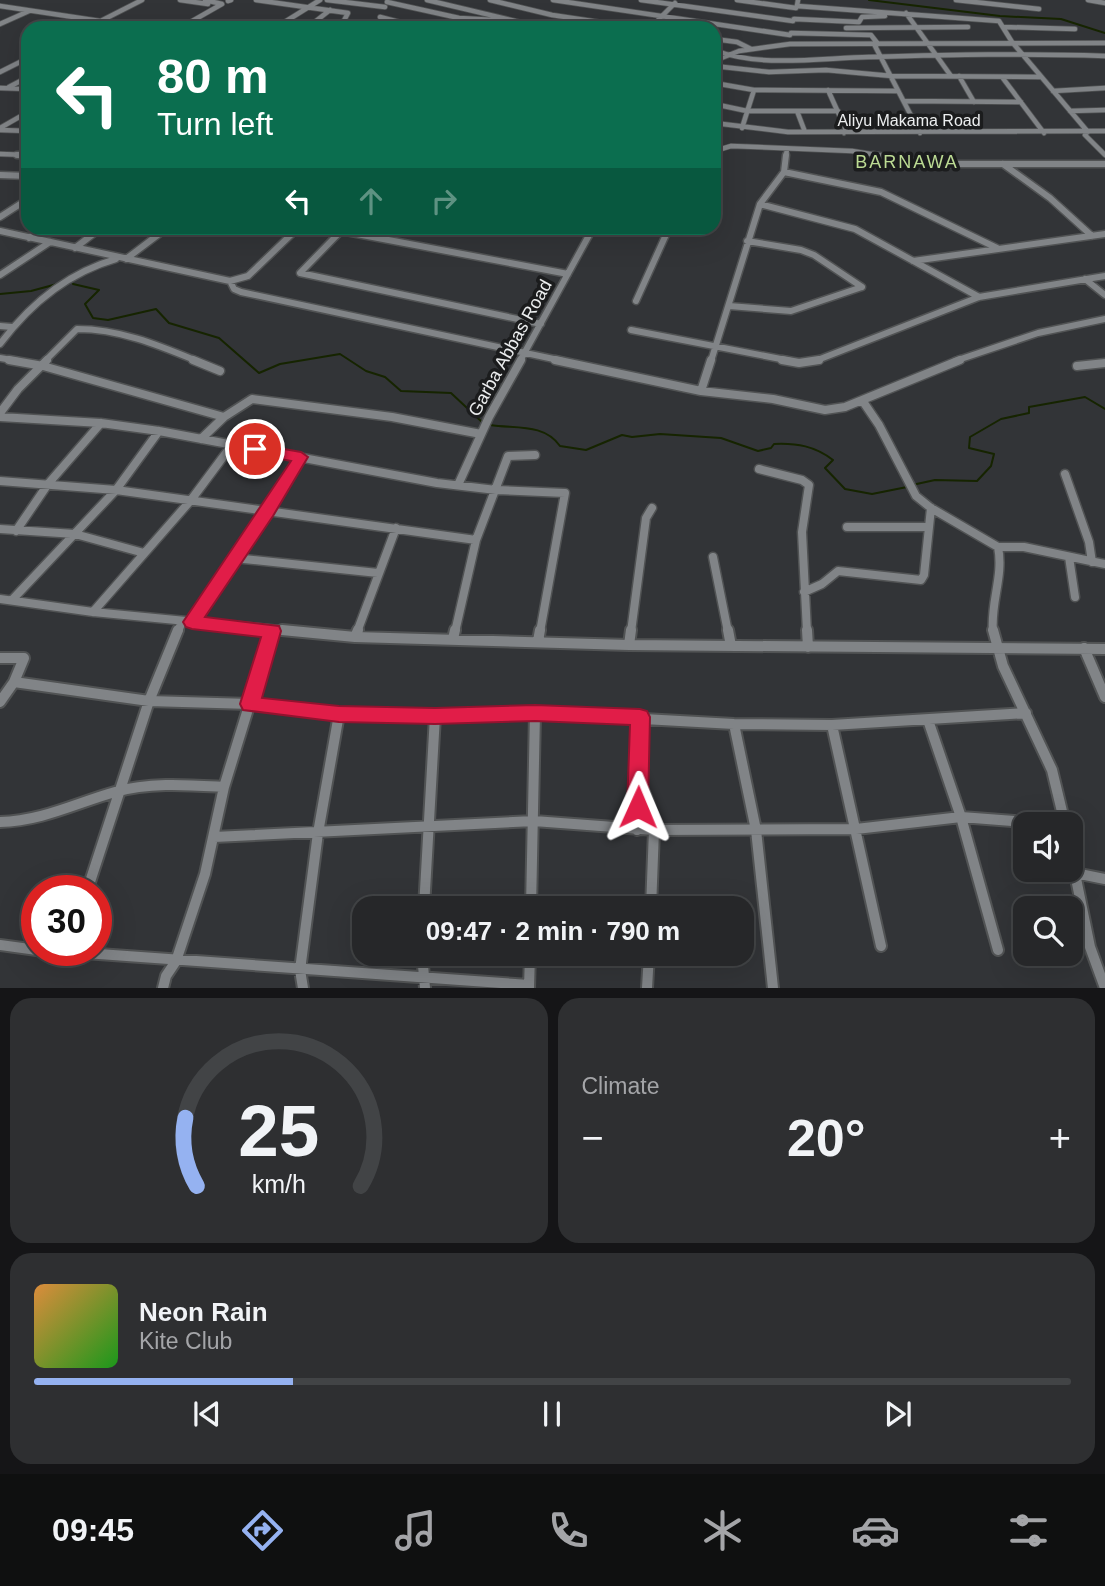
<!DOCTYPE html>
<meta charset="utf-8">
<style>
:root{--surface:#262729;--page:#2e2f31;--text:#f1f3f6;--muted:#a4a5a8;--line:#424446;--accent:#95b2f1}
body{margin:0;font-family:Helvetica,sans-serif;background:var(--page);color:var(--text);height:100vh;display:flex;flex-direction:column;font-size:26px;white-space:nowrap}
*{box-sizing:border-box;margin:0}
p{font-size:23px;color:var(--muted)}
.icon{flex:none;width:38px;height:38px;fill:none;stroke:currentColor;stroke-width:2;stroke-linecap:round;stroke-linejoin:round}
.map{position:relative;height:988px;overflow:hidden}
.sheet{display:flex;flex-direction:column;gap:10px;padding:10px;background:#151517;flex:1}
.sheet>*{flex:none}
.top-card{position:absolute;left:21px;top:21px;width:700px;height:214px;border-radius:21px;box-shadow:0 7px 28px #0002,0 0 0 2px var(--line);background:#0b6e4f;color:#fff;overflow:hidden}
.buttons{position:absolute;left:1013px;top:812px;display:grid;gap:14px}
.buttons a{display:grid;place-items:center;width:70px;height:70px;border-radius:14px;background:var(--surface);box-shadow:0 7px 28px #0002,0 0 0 2px var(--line);font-size:35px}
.speed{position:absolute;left:21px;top:875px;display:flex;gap:14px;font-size:35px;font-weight:700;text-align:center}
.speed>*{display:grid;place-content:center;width:91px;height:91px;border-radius:50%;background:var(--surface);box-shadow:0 7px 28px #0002,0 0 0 2px var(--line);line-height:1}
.speed .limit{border:10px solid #d22;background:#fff;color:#111}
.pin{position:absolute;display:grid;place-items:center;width:60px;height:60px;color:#fff;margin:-30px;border:4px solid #fff;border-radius:50%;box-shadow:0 2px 7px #0007}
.me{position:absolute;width:77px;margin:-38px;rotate:1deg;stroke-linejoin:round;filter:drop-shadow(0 0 5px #0008)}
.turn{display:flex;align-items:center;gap:24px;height:147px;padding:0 21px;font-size:32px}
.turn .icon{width:91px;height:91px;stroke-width:2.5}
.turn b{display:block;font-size:49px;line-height:60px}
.lanes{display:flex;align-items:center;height:66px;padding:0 21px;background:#0003;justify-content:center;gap:35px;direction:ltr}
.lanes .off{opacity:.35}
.big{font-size:52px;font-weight:700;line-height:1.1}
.sheet .widget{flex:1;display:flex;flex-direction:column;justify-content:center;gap:10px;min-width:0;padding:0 24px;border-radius:21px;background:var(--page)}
.sheet .dial{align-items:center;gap:0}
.dial svg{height:182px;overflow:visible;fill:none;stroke:var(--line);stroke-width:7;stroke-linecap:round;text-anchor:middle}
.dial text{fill:var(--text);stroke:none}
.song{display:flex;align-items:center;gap:21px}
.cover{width:84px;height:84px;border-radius:10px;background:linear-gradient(135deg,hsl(30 70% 55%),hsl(120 70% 35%))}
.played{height:7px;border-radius:4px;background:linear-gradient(90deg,var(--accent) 25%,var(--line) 25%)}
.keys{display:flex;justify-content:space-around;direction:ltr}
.heat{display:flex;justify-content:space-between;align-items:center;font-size:38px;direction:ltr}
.sheet .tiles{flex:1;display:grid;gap:10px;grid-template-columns:1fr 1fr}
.widget:last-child{grid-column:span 2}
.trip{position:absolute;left:352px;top:896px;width:402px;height:70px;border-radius:21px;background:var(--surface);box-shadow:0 7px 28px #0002,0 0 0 2px var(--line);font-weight:700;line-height:70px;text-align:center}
.tab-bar{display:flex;height:112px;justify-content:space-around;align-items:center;background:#0f1010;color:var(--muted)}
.tab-bar .icon{width:49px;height:49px}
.tab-bar .current{color:var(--accent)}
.tab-bar b{font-size:32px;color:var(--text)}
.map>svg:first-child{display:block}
</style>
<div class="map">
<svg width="1105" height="988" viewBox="0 0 1105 988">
<rect width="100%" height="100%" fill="#323437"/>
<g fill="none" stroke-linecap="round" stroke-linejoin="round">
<path stroke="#162400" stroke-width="2" d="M869,0l131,16 61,3 44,14
M73,284l26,6 -14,14 8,14 15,2 48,-11 13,14 50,15 40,35 21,-9 60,-10 26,17 19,6 16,14 50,2 31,29
M0,294l31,-3 26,-7
M490,425c25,4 54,-2 70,21l26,4 36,-15 10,2 28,-3 61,4 37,13 13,-3 3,-4c23,-1 41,2 59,16l-8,8 20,21 27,5 35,-7
M912,485l23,-5 42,1 14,-15 3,-12 -25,-6 1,-11 31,-18 28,-6v-6l56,-10 20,12"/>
<defs>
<path id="minor-far3" d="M180,0l28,4
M256,0l92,13 -8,15
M327,0l58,7
M427,0l118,28
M490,0l62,15 87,13
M553,0l237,35
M641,0l152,21
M737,0l59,8
M798,0l-1,6 202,15 13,21 76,90
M956,0l83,9
M1088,0l17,3
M228,1l3,-1
M387,2l72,16 35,2
M0,6l100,15
M906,13l45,63
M380,17l42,11
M794,19l65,3 3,-5 23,-1
M0,24l29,-13
M1003,27l72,2
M87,28l55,-28
M180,28l42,-24 -17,-4
M275,28l45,-28
M307,28l23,-18
M650,28l25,-25
M846,28l122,-1
M791,33l80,2 7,9
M714,39l23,3 14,7
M874,44l46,89
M714,50c46,18 106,8 155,7 79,-2 157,-4 236,-1
M714,61l25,-10 51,-7 315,-1
M714,66l55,6 57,-2 66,6 149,1
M0,72l28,-14
M959,76l15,26
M1002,77l42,56
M714,83l40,7 144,1
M9,87l19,-10
M0,88l28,1
M828,90l18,40 -2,3
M1053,91l52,-3
M904,101l117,1
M714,104l33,7h91
M797,111l8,21
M1070,111l35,-1
M714,123l74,9 317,-1
M0,128l28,-16
M742,128l12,-38
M0,130l28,1
M1085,135l20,20
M0,154l28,1
M714,156l4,-6 13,-4 121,5 31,5
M786,156l1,-7"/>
<path id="minor-far2" d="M17,155h11
M873,155l54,9h178
M714,157l1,-2
M1003,164l47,34 42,38
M784,172l97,20 116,56
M0,175l28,1
M760,204l95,25 124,68
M0,217l28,-18
M325,228l243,46
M563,228l27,4
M0,231l230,50 18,-5 50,-48
M341,231l-41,42 241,51
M29,238l14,-10
M747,241l54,9 13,5 48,32
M75,248l26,-20
M126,259l41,-31
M913,261l192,-27
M0,275l50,-33
M1085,279l20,16
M230,281l4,8 7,3 322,69
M636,301l33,-73
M729,306l62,5 71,-24
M0,326l12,1
M631,330l160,31
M0,344c30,-40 67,-71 116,-85
M0,358l18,3
M45,361l32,-32c43,0 81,16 120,32
M520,361l73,-133
M711,361l49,-157 24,-32 2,-17
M815,361l164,-64 126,-21
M955,361l83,-28 67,-14"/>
<path id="minor-far1" d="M9,360l34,6 181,51
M193,360l27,11
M555,360l146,31 72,8 52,11 20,-3 115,-47
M782,360l17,3 20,-3
M1077,366l28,-3
M701,391l10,-31
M862,400l17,25 37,71 15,12 67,39c6,29 -8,56 -5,85
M0,413l18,-24 29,-29
M0,417l101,6 58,8 278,52 59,7 69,3 -25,139
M201,439l23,-22 28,-18 140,18 89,17
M759,469l43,11 7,5 -7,47 5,100
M1065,474l24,68 3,20
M0,481l116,9 360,50
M458,485l31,-68 32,-57
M847,527h82
M0,529l75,5 69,19
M16,531l32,-47 53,-61
M998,547h26l81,17
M713,557l15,75
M1069,557l6,40
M234,558l144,15
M804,592l18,-8 16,-13 83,9 3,-5 7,-67
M0,599l93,13 207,20
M12,600l104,-110 43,-59
M93,612l98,-112 41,-55
M192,622l109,-165
M178,632l4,-11
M357,632l39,-104
M455,632l21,-92 32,-84 27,-1
M631,632l15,-114 6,-10"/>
<path id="minor" d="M282,630l73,7 274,8 476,4
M728,630l3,16
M807,630l1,17
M993,630l10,36 49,104 13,54
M355,637l3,-7
M453,639l2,-9
M538,641l2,-11
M629,645l2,-15
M1084,648l21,49
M0,658h24l-10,24 -14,20
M14,682l135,19 101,3 89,10 96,2 100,-3 199,11 98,1 194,-12
M928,720l33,97 37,133
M734,724l22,106 17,158
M832,725l49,221
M0,822c42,-1 76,-19 115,-30 35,-10 73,-7 109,-5
M637,830l3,-113
M214,837l320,-16 120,9 202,-1 105,-12 91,7
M1071,854l19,93 15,41
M1075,873l30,6
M87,891l62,-190 29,-71
M424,908l11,-192
M531,908l4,-195
M651,908l3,-78
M0,945l37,5
M43,950l486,35
M422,954l3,34
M163,988l3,-12 10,-15 29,-87 19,-87 48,-156
M303,988l-3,-18 18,-137 21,-119
M529,988l1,-34
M647,988l2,-34"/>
</defs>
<use href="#minor-far3" stroke="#515354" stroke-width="6"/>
<use href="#minor-far2" stroke="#515354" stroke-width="9"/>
<use href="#minor-far1" stroke="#515354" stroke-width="11"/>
<use href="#minor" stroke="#515354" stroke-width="14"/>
<use href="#minor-far3" stroke="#818487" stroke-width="4.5"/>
<use href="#minor-far2" stroke="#818487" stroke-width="6"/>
<use href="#minor-far1" stroke="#818487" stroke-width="8"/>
<use href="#minor" stroke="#818487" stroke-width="10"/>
</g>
<path fill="#e11d48" stroke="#92132f" stroke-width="2" d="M255,444l46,8 7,5 -35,59 -68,101 74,9 2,5 -19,67 77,8 96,2 100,-3 105,4 7,2 3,6 -2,90 -3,7 -7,3 -8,-3 -3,-7 3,-82 -95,-4 -100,3 -96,-2 -96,-12 -3,-6 21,-67 -69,-8 -6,-2 -3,-5 108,-161 -41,-8 -3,-4 3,-3z"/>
<g text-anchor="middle" stroke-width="7" stroke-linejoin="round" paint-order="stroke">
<g font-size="16" fill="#eceeef" stroke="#1b1c1d">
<text x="909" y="126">Aliyu Makama Road</text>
</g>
<g font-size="18" letter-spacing="2" fill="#bcdb93" stroke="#1b1c1d">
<text x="907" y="168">BARNAWA</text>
</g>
<g font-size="18" fill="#eceeef" stroke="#1b1c1d">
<text transform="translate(510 348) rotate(-61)" y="6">Garba Abbas Road</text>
</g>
</g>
</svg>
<div class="buttons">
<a><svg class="icon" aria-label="sound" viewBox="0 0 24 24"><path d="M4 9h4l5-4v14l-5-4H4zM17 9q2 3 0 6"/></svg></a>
<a><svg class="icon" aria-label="search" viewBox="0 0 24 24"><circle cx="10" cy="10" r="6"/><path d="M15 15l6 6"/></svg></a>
</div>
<div class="speed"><div class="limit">30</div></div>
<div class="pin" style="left:255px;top:449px;background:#d93025"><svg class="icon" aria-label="arrive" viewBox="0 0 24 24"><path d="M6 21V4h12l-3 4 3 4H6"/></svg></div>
<svg class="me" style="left:638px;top:807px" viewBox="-20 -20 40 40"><path d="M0-17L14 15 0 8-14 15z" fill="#e11d48" stroke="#fff" stroke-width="4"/></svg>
<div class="trip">09:47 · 2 min · 790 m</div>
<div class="top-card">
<div class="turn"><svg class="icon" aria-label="left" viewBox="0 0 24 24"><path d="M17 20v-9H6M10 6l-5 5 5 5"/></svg><div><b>80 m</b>Turn left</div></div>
<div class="lanes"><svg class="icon" aria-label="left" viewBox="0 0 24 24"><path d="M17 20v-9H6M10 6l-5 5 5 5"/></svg><svg class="icon off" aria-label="ahead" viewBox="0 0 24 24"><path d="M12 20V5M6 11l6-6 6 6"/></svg><svg class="icon off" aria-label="right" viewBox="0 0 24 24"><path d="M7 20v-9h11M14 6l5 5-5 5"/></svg></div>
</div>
</div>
<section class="sheet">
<div class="tiles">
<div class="widget dial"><svg viewBox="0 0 100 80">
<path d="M14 69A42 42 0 1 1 86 69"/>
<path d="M14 69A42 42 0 0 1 9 39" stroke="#95b2f1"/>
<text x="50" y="56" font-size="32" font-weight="700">25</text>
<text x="50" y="72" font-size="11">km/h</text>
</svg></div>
<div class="widget"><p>Climate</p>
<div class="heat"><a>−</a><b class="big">20°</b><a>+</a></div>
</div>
<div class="widget">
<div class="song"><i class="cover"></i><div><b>Neon Rain</b><p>Kite Club</p></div></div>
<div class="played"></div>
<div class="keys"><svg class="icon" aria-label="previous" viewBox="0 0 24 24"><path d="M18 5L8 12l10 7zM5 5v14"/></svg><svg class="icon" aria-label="pause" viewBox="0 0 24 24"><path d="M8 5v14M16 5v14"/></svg><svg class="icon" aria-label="next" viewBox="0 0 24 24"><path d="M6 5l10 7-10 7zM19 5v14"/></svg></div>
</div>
</div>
</section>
<nav class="tab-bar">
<b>09:45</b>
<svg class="icon current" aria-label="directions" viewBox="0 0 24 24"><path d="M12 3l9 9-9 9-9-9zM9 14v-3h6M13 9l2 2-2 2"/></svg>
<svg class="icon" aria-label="music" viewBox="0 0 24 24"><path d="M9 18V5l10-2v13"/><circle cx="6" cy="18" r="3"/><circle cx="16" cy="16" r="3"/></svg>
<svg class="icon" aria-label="phone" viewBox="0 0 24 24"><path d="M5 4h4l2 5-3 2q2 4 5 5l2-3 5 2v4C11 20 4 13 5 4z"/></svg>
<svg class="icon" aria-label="climate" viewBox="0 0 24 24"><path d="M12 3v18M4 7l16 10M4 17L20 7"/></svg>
<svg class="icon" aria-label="car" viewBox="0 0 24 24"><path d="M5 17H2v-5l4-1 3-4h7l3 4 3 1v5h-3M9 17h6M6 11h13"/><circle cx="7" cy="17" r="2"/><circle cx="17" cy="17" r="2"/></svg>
<svg class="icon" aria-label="filters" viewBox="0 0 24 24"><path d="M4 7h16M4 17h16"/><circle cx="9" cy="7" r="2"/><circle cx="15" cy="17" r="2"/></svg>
</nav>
